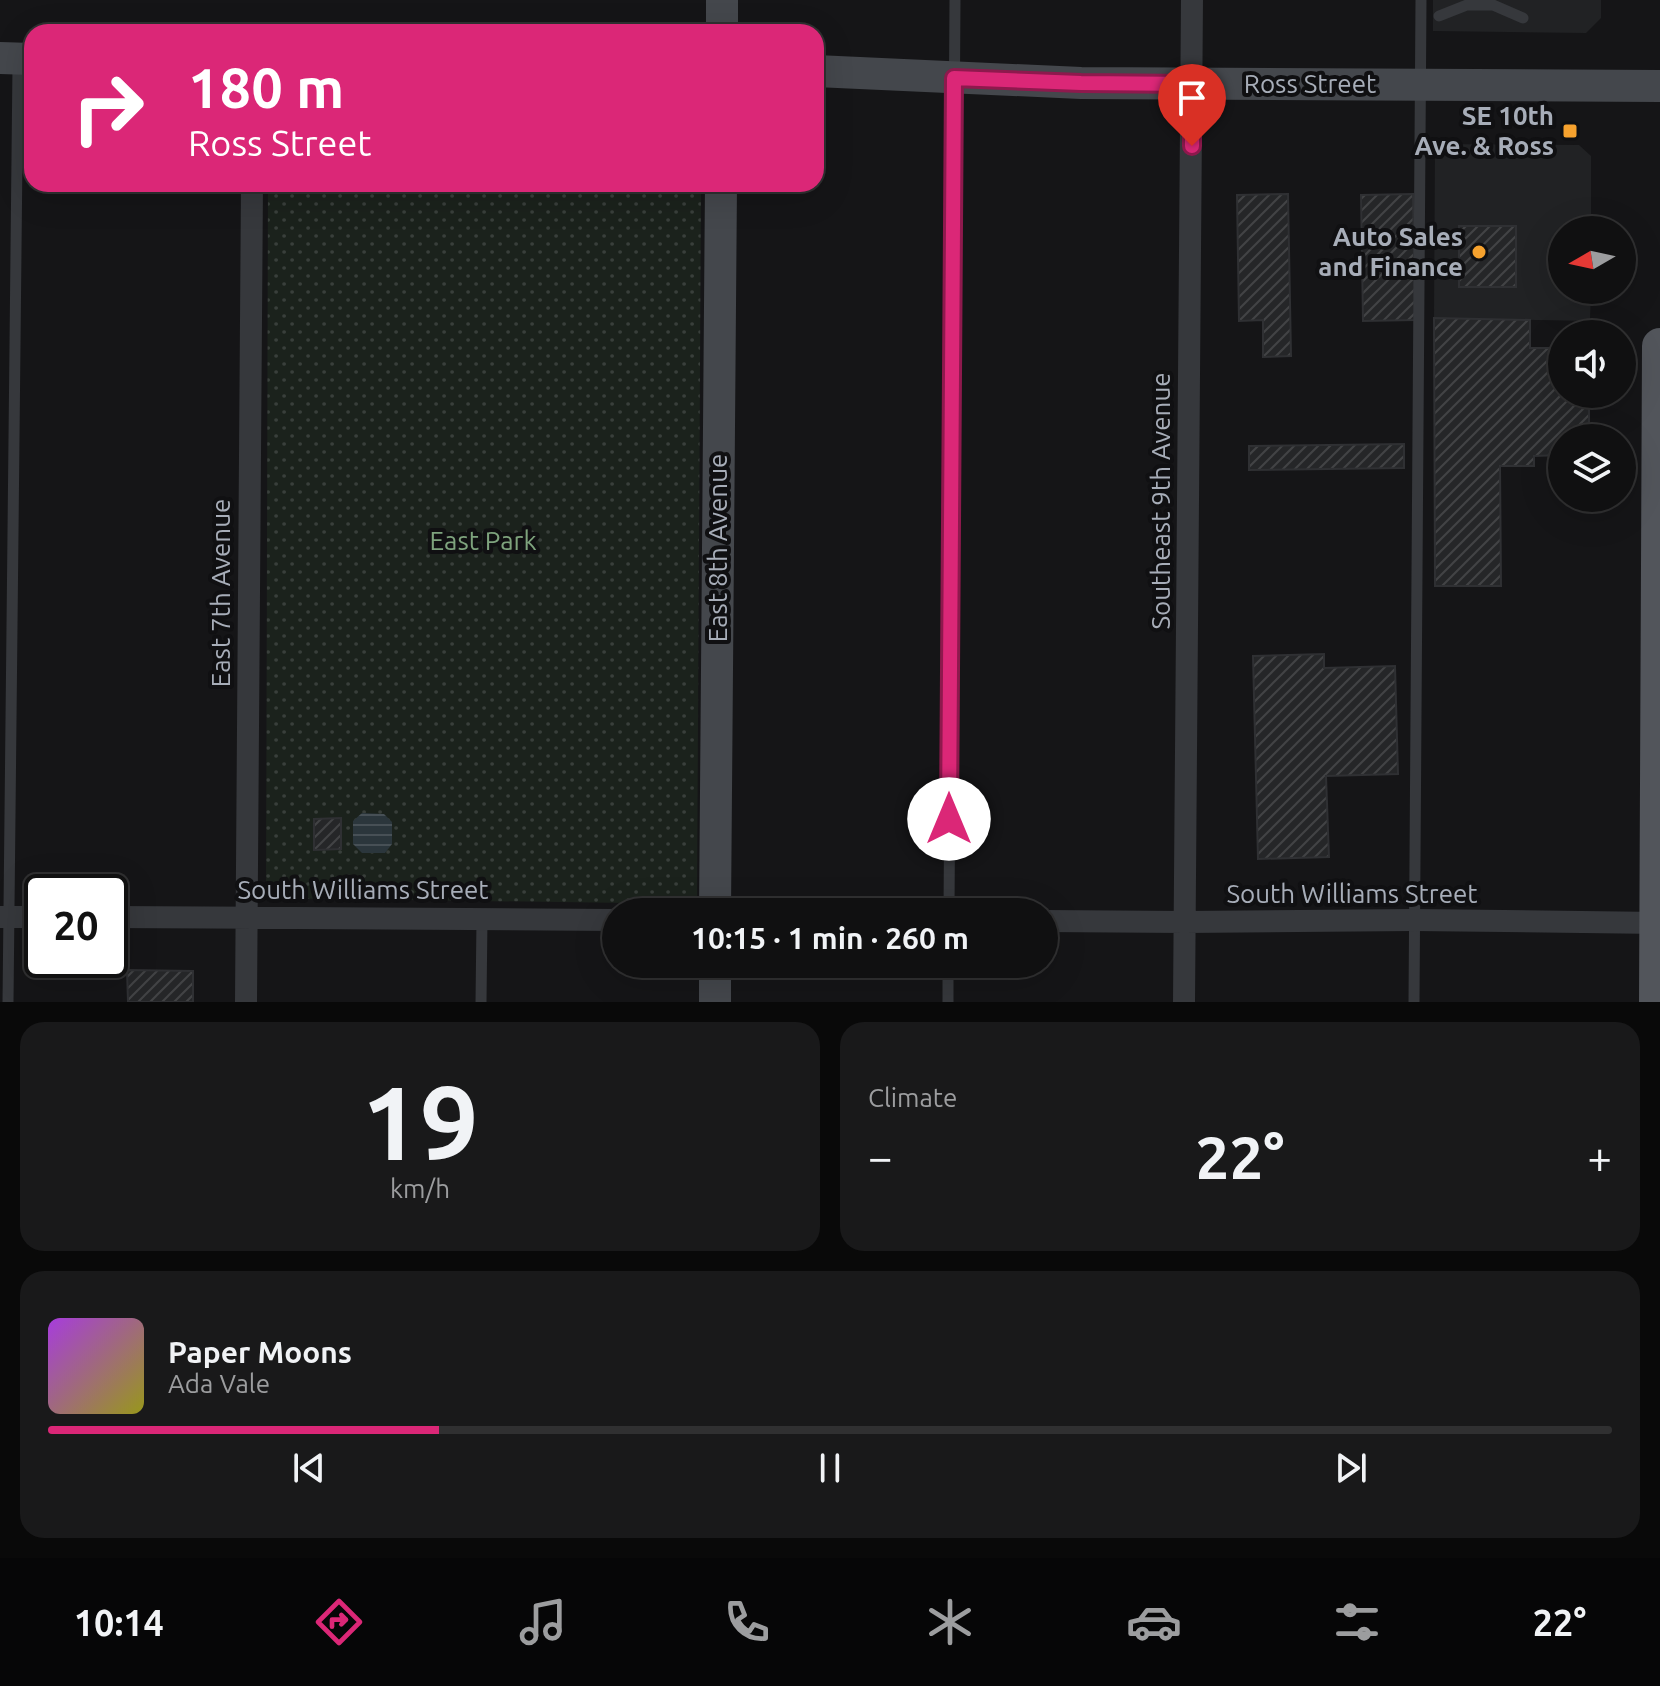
<!DOCTYPE html>
<meta charset="utf-8">
<style>
:root{--surface:#101011;--page:#19191a;--text:#f1f3f6;--muted:#9c9d9f;--line:#303031;--accent:#db2777}
body{margin:0;font-family:Ubuntu,sans-serif;background:var(--page);color:var(--text);height:100vh;display:flex;flex-direction:column;font-size:30px;white-space:nowrap}
*{box-sizing:border-box;margin:0}
p{font-size:26px;color:var(--muted)}
.icon{flex:none;width:44px;height:44px;fill:none;stroke:currentColor;stroke-width:2;stroke-linecap:round;stroke-linejoin:round}
.map{position:relative;height:1002px;overflow:hidden}
.drawer{display:flex;flex-direction:column;gap:20px;padding:20px;background:#090909;flex:1}
.drawer>*{flex:none}
.top-card{position:absolute;left:24px;top:24px;width:800px;height:168px;border-radius:24px;box-shadow:0 8px 32px #0002,0 0 0 2px var(--line);background:#db2777;color:#fff;overflow:hidden}
.needle{width:52px;rotate:261deg}
.buttons{position:absolute;left:1548px;top:216px;display:grid;gap:16px}
.buttons a{display:grid;place-items:center;width:88px;height:88px;border-radius:50%;background:var(--surface);box-shadow:0 8px 32px #0002,0 0 0 2px var(--line);font-size:40px}
.speed{position:absolute;left:24px;top:874px;display:flex;gap:16px;font-size:40px;font-weight:700;text-align:center}
.speed>*{display:grid;place-content:center;width:104px;height:104px;border-radius:50%;background:var(--surface);box-shadow:0 8px 32px #0002,0 0 0 2px var(--line);line-height:1}
.speed .limit{border:4px solid #111;border-radius:12px;background:#fff;color:#111}
.pin{position:absolute;display:grid;place-items:center;width:68px;height:68px;color:#fff;margin:-82px -34px;border-radius:50% 50% 50% 0;rotate:-45deg;box-shadow:0 0 8px #0007}
.pin .icon{rotate:45deg}
.me{position:absolute;width:88px;margin:-44px;rotate:0deg;stroke-linejoin:round;filter:drop-shadow(0 0 6px #0008)}
.turn{display:flex;align-items:center;gap:28px;height:168px;padding:0 32px;font-size:36px}
.turn .icon{width:104px;height:104px;stroke-width:2.5}
.turn b{display:block;font-size:56px;line-height:68px}
.big{font-size:60px;font-weight:700;line-height:1.1}
.drawer .tile{flex:1;display:flex;flex-direction:column;justify-content:center;gap:12px;min-width:0;padding:0 28px;border-radius:24px;background:var(--page)}
.drawer .dial{align-items:center;gap:0}
.dial b{font-size:104px;line-height:1}
.song{display:flex;align-items:center;gap:24px}
.cover{width:96px;height:96px;border-radius:12px;background:linear-gradient(135deg,hsl(280 70% 55%),hsl(60 70% 35%))}
.played{height:8px;border-radius:4px;background:linear-gradient(90deg,var(--accent) 25%,var(--line) 25%)}
.keys{display:flex;justify-content:space-around;direction:ltr}
.heat{display:flex;justify-content:space-between;align-items:center;font-size:44px;direction:ltr}
.drawer .tiles{flex:1;display:grid;gap:20px;grid-template-columns:1fr 1fr}
.tile:last-child{grid-column:span 2}
.trip{position:absolute;left:602px;top:898px;width:456px;height:80px;border-radius:40px;background:var(--surface);box-shadow:0 8px 32px #0002,0 0 0 2px var(--line);font-weight:700;line-height:80px;text-align:center}
.tab-bar{display:flex;height:128px;justify-content:space-around;align-items:center;background:#060607;color:var(--muted)}
.tab-bar .icon{width:56px;height:56px}
.tab-bar .selected{color:var(--accent)}
.tab-bar b{font-size:36px;color:var(--text)}
.map>svg:first-child{display:block}
</style>
<div class="map">
<svg width="1660" height="1002" viewBox="0 0 1660 1002">
<defs>
<pattern id="park-dots" width="8" height="8" patternUnits="userSpaceOnUse" patternTransform="scale(2)"><rect width="8" height="8" fill="#1b221c"/><path d="M2 2h.1M6 6h.1" fill="none" stroke="#393f3b" stroke-width="1.8" stroke-linecap="round"/></pattern>
<pattern id="water-rules" width="6" height="5" patternUnits="userSpaceOnUse" patternTransform="scale(2)"><rect width="6" height="5" fill="#2b363c"/><path d="M0 2.5h6" fill="none" stroke="#475056"/></pattern>
<pattern id="building-hatch" width="6" height="6" patternUnits="userSpaceOnUse" patternTransform="scale(2)"><rect width="6" height="6" fill="#252628"/><path d="M-1 1l2-2M0 6l6-6M5 7l2-2" fill="none" stroke="#424345"/></pattern>
</defs>
<rect width="100%" height="100%" fill="#151517"/>
<path fill="#212224" d="M1433,0h168v18l-15,15 -153,-2z
M1435,144l144,1 12,11v74h-29v60h29l-1,31 -156,-3z"/>
<path fill="url(#park-dots)" d="M268,184h433l-4,720 -431,-6z"/>
<path fill="url(#water-rules)" d="M362,813l22,1 8,8v22l-7,9h-23l-9,-9v-23z"/>
<path fill="url(#building-hatch)" stroke="#2f3033" stroke-width="2" d="M1288,194l3,162 -28,1v-37l-24,1 -2,-126z
M1413,194l2,126 -52,1 -2,-126z
M1459,226h57v61h-57z
M1434,318l96,2v28h32v46h27v44h-27v17l-28,1v10h-34l1,120h-66z
M1404,444v24l-155,2v-24z
M1324,654v14l71,-2 3,108 -72,2 3,81 -71,2 -5,-203z
M341,818v31l-27,1v-31z
M127,970l66,1v31h-65z"/>
<g fill="none" stroke-linecap="round" stroke-linejoin="round">
<path stroke="#36383c" stroke-width="11" d="M1439,16l28,-11h26l30,13
M949,912l6,-912
M8,1002l10,-939
M481,1002l1,-83
M948,1002v-38
M1414,1002l7,-1002"/>
<path stroke="#36383c" stroke-width="22" d="M0,917h42
M110,917l506,3
M1044,921l141,1 229,-2 246,3
M246,1002l6,-818
M1184,1002l8,-1002"/>
<path stroke="#44474c" stroke-width="32" d="M722,32v-32
M0,58l32,1
M816,71l265,12 579,3
M715,912l6,-728
M715,1002v-38"/>
<path stroke="#52555b" stroke-width="36" d="M1657,1002l3,-656"/>
</g>
<g fill="none" stroke-linecap="round" stroke-linejoin="round">
<defs>
<path id="route" d="M949,819l5,-741 127,5 111,1v62"/>
</defs>
<use href="#route" stroke="#8e194d" stroke-width="20"/>
<use href="#route" stroke="#db2777" stroke-width="14"/>
</g>
<g fill="#f6a22e" stroke="#101012" stroke-width="3">
<rect x="1562" y="123" width="16" height="16" rx="4"/>
<circle cx="1479" cy="252" r="8"/>
</g>
<g text-anchor="middle" stroke-width="8" stroke-linejoin="round" paint-order="stroke">
<g font-size="26" fill="#a7adb8" stroke="#101012">
<text x="1310" y="93">Ross Street</text>
<text transform="translate(1161 501) rotate(-90)" y="9">Southeast 9th Avenue</text>
<text transform="translate(718 548) rotate(-90)" y="9">East 8th Avenue</text>
<text transform="translate(221 593) rotate(-90)" y="9">East 7th Avenue</text>
<text x="363" y="899">South Williams Street</text>
<text x="1352" y="903">South Williams Street</text>
</g>
<g font-size="26" font-weight="bold" fill="#a7adb8" stroke="#101012" text-anchor="end">
<text x="1554" y="125">SE 10th<tspan x="1554" dy="30">Ave. &amp; Ross</tspan></text>
<text x="1463" y="246">Auto Sales<tspan x="1463" dy="30">and Finance</tspan></text>
</g>
<g font-size="26" fill="#7ea37d" stroke="#101012">
<text x="483" y="550">East Park</text>
</g>
</g>
</svg>
<div class="buttons">
<a><svg class="needle" viewBox="-14 -14 28 28"><path d="M0-13l5 13h-10z" fill="#e53935"/><path d="M0 13l5-13h-10z" fill="#9c9d9f"/></svg></a>
<a><svg class="icon" aria-label="sound" viewBox="0 0 24 24"><path d="M4 9h4l5-4v14l-5-4H4zM17 9q2 3 0 6"/></svg></a>
<a><svg class="icon" aria-label="layers" viewBox="0 0 24 24"><path d="M12 4l9 5-9 5-9-5zM3 14l9 5 9-5"/></svg></a>
</div>
<div class="speed"><div class="limit">20</div></div>
<div class="pin" style="left:1192px;top:146px;background:#d93025"><svg class="icon" aria-label="arrive" viewBox="0 0 24 24"><path d="M6 21V4h12l-3 4 3 4H6"/></svg></div>
<svg class="me" style="left:949px;top:819px" viewBox="-20 -20 40 40"><circle r="19" fill="#fff"/><path d="M0-13L10 11 0 6-10 11z" fill="#db2777"/></svg>
<div class="trip">10:15 · 1 min · 260 m</div>
<div class="top-card">
<div class="turn"><svg class="icon" aria-label="right" viewBox="0 0 24 24"><path d="M7 20v-9h11M14 6l5 5-5 5"/></svg><div><b>180 m</b>Ross Street</div></div>
</div>
</div>
<section class="drawer">
<div class="tiles">
<div class="tile dial"><b>19</b><p>km/h</p></div>
<div class="tile"><p>Climate</p>
<div class="heat"><a>−</a><b class="big">22°</b><a>+</a></div>
</div>
<div class="tile">
<div class="song"><i class="cover"></i><div><b>Paper Moons</b><p>Ada Vale</p></div></div>
<div class="played"></div>
<div class="keys"><svg class="icon" aria-label="previous" viewBox="0 0 24 24"><path d="M18 5L8 12l10 7zM5 5v14"/></svg><svg class="icon" aria-label="pause" viewBox="0 0 24 24"><path d="M8 5v14M16 5v14"/></svg><svg class="icon" aria-label="next" viewBox="0 0 24 24"><path d="M6 5l10 7-10 7zM19 5v14"/></svg></div>
</div>
</div>
</section>
<nav class="tab-bar">
<b>10:14</b>
<svg class="icon selected" aria-label="directions" viewBox="0 0 24 24"><path d="M12 3l9 9-9 9-9-9zM9 14v-3h6M13 9l2 2-2 2"/></svg>
<svg class="icon" aria-label="music" viewBox="0 0 24 24"><path d="M9 18V5l10-2v13"/><circle cx="6" cy="18" r="3"/><circle cx="16" cy="16" r="3"/></svg>
<svg class="icon" aria-label="phone" viewBox="0 0 24 24"><path d="M5 4h4l2 5-3 2q2 4 5 5l2-3 5 2v4C11 20 4 13 5 4z"/></svg>
<svg class="icon" aria-label="climate" viewBox="0 0 24 24"><path d="M12 3v18M4 7l16 10M4 17L20 7"/></svg>
<svg class="icon" aria-label="car" viewBox="0 0 24 24"><path d="M5 17H2v-5l4-1 3-4h7l3 4 3 1v5h-3M9 17h6M6 11h13"/><circle cx="7" cy="17" r="2"/><circle cx="17" cy="17" r="2"/></svg>
<svg class="icon" aria-label="filters" viewBox="0 0 24 24"><path d="M4 7h16M4 17h16"/><circle cx="9" cy="7" r="2"/><circle cx="15" cy="17" r="2"/></svg>
<b>22°</b>
</nav>
